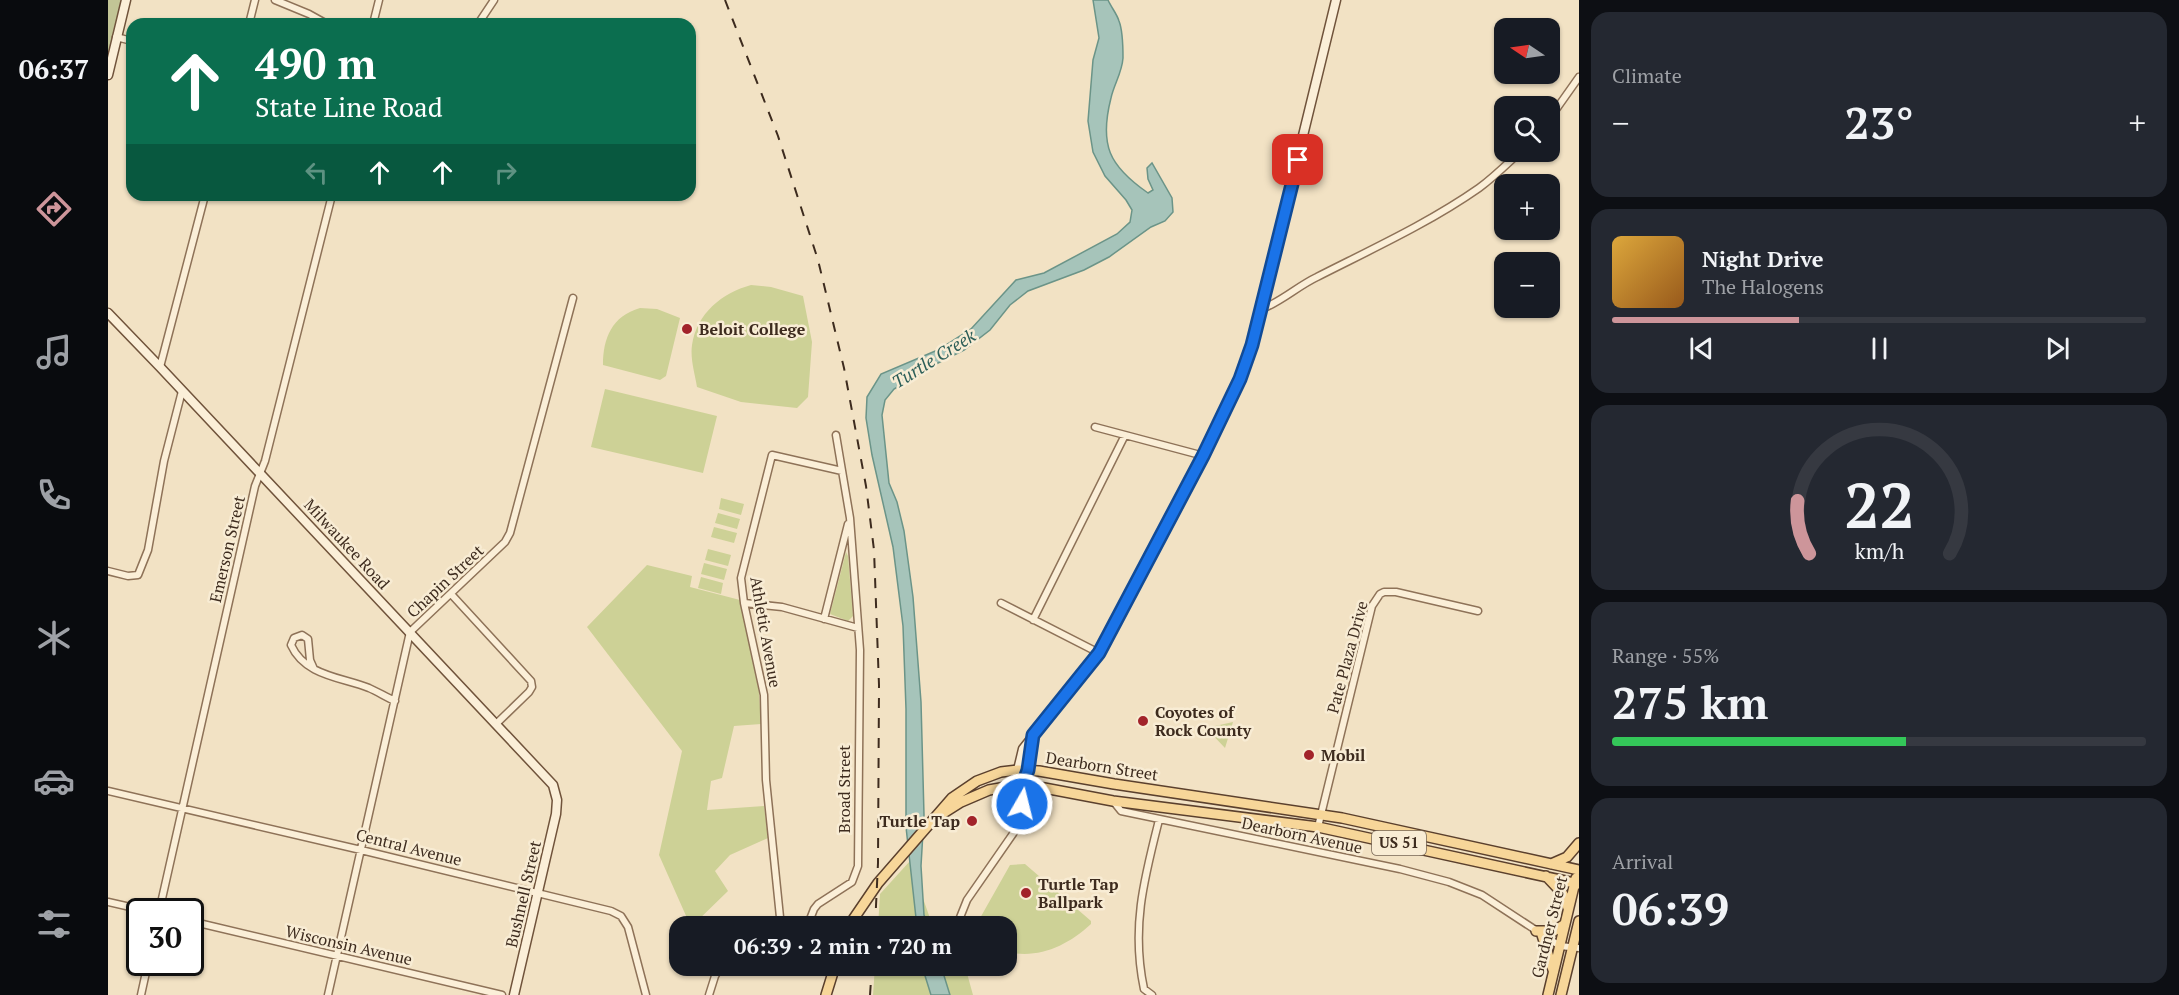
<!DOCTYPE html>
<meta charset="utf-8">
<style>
:root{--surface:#171b24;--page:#242831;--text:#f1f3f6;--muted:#9ea1a6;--line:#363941;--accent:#cd959a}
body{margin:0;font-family:"PT Serif",serif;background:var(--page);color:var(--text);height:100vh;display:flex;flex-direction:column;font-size:22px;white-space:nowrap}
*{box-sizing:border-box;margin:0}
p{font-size:20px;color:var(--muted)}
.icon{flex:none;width:33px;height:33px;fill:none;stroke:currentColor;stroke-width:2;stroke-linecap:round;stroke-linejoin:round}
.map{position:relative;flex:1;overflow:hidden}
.side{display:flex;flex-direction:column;gap:12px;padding:12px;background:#0d0f14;width:600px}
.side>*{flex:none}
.hud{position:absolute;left:18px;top:18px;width:570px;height:183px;border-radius:18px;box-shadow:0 2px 4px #0004;background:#0b6e4f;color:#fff;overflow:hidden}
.needle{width:39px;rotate:283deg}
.fabs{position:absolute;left:1386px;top:18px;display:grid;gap:12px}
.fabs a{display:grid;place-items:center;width:66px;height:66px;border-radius:12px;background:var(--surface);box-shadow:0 2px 4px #0004;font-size:30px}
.speed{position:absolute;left:18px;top:898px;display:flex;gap:12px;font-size:30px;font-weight:700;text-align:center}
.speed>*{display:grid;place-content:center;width:78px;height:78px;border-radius:50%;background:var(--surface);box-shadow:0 2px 4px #0004;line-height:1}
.speed .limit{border:3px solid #111;border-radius:9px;background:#fff;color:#111}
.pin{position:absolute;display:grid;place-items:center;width:51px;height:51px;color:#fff;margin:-26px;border-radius:12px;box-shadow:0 3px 9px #0006}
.me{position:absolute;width:66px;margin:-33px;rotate:8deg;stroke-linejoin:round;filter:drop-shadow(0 0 4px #0008)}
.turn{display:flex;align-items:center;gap:21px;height:126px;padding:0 30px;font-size:27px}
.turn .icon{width:78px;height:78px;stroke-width:2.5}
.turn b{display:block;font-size:42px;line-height:51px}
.lanes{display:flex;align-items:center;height:57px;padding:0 30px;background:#0003;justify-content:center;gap:30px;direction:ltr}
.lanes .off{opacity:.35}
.big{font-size:45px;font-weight:700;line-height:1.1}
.side .tile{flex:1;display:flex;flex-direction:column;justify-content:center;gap:9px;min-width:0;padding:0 21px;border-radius:18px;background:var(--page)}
.side .dial{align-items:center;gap:0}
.dial svg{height:156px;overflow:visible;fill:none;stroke:var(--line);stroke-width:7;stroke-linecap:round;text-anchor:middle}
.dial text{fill:var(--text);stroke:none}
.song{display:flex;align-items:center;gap:18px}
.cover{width:72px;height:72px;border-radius:9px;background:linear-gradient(135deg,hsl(40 70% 55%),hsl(30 70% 35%))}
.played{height:6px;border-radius:3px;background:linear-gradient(90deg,var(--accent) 35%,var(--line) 35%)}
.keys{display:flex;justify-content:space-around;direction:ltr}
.heat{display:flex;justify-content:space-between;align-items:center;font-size:33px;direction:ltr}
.charge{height:9px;border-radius:4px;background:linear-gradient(90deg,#34c759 55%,var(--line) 0)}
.trip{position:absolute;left:561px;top:916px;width:348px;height:60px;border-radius:18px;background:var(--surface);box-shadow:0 2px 4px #0004;font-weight:700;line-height:60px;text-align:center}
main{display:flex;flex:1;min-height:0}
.menu{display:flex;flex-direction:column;width:108px;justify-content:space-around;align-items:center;background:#090b0e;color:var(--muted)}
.menu .icon{width:42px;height:42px}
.menu .on{color:var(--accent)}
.menu b{font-size:27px;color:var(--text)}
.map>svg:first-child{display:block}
</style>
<main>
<nav class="menu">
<b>06:37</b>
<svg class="icon on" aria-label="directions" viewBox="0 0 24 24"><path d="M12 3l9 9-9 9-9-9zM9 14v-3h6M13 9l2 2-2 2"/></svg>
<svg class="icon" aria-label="music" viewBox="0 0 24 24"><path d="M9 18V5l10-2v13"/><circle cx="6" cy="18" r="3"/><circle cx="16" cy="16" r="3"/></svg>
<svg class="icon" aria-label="phone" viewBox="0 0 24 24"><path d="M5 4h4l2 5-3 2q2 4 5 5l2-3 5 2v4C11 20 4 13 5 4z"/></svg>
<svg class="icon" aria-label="climate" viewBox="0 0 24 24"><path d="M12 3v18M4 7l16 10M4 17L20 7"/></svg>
<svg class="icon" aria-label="car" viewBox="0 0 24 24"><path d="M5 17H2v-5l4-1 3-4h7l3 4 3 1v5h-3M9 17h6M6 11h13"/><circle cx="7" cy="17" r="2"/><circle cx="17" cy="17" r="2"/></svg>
<svg class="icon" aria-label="filters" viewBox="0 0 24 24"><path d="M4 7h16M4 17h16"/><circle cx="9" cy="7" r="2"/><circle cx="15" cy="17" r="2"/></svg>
</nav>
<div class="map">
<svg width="1471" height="995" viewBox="0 0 1471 995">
<rect width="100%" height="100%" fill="#f2e2c4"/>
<path fill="#cdd196" d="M643,285l20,2 32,9 9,46 -4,55 -11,11 -56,-6 -44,-15c-2,-13 -7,-28 -5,-42 5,-32 30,-52 59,-60z
M532,308l17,1 23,9 -14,58 -6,4 -57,-15c0,-27 9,-49 37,-57z
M497,389l112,27 -14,57 -112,-26z
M613,498l23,6 -3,11 -22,-6z
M610,513l22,6 -3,10 -22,-6z
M606,527l23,6 -3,10 -23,-6z
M600,549l23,6 -3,11 -23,-6z
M738,552l2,4 5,60 -5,5 -18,-7z
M596,563l23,6 -3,11 -23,-6z
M539,565l45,11 -2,11 50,13 19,92 2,32 -27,2 -12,52 -11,3 -4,29 57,-4 4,32 -38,17 -15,16 13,20 -37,36 -32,-72 23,-104 -95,-124z
M593,577l22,6 -2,11 -23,-6z
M1125,722l-8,26 -19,-20z
M802,861l23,66h-55l2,-33z
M917,864l66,57v3c-24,22 -52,35 -84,28l-1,-25h-31l35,-62z
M767,966h90l8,29h-100z"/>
<path fill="#c2c596" d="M0,0h18l-18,75z"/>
<path fill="#a6c4ba" stroke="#6b9488" stroke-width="1.5" d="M985,0h15c3,7 9,14 11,21 4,10 4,26 4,37 -1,15 -9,26 -12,40 -12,47 -2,68 37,95l5,-3 -5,-11 -1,-11 5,-5 20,35 1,14 -8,9 -14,6 -42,30 -25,13 -56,21 -18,14 -20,25 -26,20 -36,18 -34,21 -9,11 -3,15 7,68 8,19 7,29 9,66 8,105 3,113 -3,51 3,49 5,12h-12l-11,-100v-118l-3,-83 -10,-79 -21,-92 -6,-37 1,-21 14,-23 59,-25 31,-20 45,-49 28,-7 73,-39 13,-12 2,-12 -6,-10 -21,-24 -12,-24 -5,-31 5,-61 6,-22z
M814,966h19l9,29h-19z"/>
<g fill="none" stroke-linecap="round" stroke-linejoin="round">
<defs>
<path id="street" d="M167,0l34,14 18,10
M141,24l6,-24
M265,24l6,-24
M370,24l16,-24
M8,37l16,4
M1442,118l29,-41
M1154,309c20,-8 36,-23 55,-32 55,-28 112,-54 162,-89 15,-11 28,-24 41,-36
M52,367l45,-172
M987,427l109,29
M0,571l20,5 10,-1 10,-25 16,-89 18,-70
M343,594l80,87 1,6 -3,5 -33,32
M636,603l38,4 76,21
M893,603l98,50
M716,619l24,-95
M925,620l92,-185
M206,669l-4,-9 -2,-21 -6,-4 -8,3 -3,7c14,31 50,32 78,43 9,4 17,9 26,13
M0,791l253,59 250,61 10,5 7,11 18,68
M1005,801l8,10 279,58 49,13 33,13 78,51 19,2
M1210,827l54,-221 8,-12 4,-2h12l82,19
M0,902l44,10
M51,912l96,-426 10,-25 67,-266
M82,921l312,74
M673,927l-15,-147 -2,-85 -20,-92 -3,-25 31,-123 70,16
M699,927l7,-18 4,-5 34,-22 6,-16 2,-216 -10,-132 -14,-83
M837,927l12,-2 10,-25 50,-72 6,-31v-13
M33,995l7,-32
M220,995l82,-363 95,-90 5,-9 63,-235
M601,995l6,-19 6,-10
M1044,995l-8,-6c-13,-61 0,-110 15,-169"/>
<path id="secondary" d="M0,75l18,-75
M0,313l52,54 393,418 4,15 -1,14 -42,181
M918,775l5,-34
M915,784l-5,-14 5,-21 76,-96 105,-197 36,-77 12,-34 84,-345"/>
<path id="primary" d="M834,814l19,-12 28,-12 34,-6 90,17 205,26 261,57
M1443,864l16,-7 12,-14
M1438,876l17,18 5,14
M740,927l30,-44 74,-85 25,-17 24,-9 17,-2 21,1 75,13 228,34 237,52
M1428,931h18l11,-7
M1434,935l11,35
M718,995l9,-29
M1440,995l28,-117
M1453,995l18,-74"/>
</defs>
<use href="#street" stroke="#8e7258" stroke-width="9"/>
<use href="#secondary" stroke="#70533b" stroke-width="11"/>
<use href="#primary" stroke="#5b402d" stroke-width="12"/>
<use href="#street" stroke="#fbefd8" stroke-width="6"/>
<use href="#secondary" stroke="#fbefd8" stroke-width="8"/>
<use href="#primary" stroke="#f7d699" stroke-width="9"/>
<path stroke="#3d2b1e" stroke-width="2" stroke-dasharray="10 10" stroke-linecap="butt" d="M617,0l53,136 40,124 26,108 22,118 8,64 5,135 -1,178 -3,64
M762,995l2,-29"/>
</g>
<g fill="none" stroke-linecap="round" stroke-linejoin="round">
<defs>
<path id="route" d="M914,804l1,-20 5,-14 5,-35 66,-82 104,-197 37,-77 12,-34 46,-185"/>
</defs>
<use href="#route" stroke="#114b97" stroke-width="15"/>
<use href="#route" stroke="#1a73e8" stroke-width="10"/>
</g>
<g fill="#a2232a" stroke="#f8ecd4" stroke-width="2">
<circle cx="579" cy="329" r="6"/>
<circle cx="1035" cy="721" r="6"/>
<circle cx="1201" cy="755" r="6"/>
<circle cx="864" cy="821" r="6"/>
<circle cx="918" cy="893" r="6"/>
</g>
<g text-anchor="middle" stroke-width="5" stroke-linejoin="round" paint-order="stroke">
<rect fill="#f8ecd4" stroke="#756555" stroke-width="1.5" x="1264" y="831" width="54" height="24" rx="4.5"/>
<g font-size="15" font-weight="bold" fill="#3d2b1e">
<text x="1291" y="848">US 51</text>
</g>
<g font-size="16" font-weight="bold" fill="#3d2b1e" stroke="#f8ecd4" text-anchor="start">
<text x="591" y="335">Beloit College</text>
<text x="1047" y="718">Coyotes of<tspan x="1047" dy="18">Rock County</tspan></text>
<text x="1213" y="761">Mobil</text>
<text x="852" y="827" text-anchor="end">Turtle Tap</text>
<text x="930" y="890">Turtle Tap<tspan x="930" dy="18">Ballpark</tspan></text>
</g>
<g font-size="16" fill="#3d2b1e" stroke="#f8ecd4">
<text transform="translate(239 544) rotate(47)" y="6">Milwaukee Road</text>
<text transform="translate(119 549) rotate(-77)" y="6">Emerson Street</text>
<text transform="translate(337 581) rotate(-43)" y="6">Chapin Street</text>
<text transform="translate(658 632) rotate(80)" y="6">Athletic Avenue</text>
<text transform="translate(1239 657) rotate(-75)" y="6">Pate Plaza Drive</text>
<text transform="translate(994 766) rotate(9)" y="6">Dearborn Street</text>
<text transform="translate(736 789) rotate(-90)" y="6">Broad Street</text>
<text transform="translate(1194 835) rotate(12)" y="6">Dearborn Avenue</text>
<text transform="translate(301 847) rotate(14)" y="6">Central Avenue</text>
<text transform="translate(415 894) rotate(-77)" y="6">Bushnell Street</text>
<text transform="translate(1441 927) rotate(-76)" y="6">Gardner Street</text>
<text transform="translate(241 945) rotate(13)" y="6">Wisconsin Avenue</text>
</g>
<g font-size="18" font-style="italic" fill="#2c5e58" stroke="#f8ecd4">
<text transform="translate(826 359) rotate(-32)" y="6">Turtle Creek</text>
</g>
</g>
</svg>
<div class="fabs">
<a><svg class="needle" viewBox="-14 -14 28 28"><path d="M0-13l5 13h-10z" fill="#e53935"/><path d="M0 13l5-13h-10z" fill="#9ea1a6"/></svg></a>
<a><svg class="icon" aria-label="search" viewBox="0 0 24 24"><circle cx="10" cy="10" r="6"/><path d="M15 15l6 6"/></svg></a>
<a>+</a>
<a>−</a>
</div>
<div class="speed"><div class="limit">30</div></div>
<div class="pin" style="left:1190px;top:160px;background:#d93025"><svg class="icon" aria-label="arrive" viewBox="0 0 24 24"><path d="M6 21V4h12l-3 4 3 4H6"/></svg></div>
<svg class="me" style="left:914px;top:804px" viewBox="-20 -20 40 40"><circle r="17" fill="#1a73e8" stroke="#fff" stroke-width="3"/><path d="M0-11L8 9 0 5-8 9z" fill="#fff"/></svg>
<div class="trip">06:39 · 2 min · 720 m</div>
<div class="hud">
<div class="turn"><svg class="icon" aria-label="ahead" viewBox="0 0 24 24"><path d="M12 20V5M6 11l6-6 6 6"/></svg><div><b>490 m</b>State Line Road</div></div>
<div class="lanes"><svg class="icon off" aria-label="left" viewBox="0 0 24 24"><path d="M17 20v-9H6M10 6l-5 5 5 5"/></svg><svg class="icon" aria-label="ahead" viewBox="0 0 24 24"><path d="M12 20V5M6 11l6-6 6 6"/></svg><svg class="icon" aria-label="ahead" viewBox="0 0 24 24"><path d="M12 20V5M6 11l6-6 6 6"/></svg><svg class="icon off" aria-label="right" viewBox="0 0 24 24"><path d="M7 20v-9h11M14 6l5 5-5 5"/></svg></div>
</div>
</div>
<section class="side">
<div class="tile"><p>Climate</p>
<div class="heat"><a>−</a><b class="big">23°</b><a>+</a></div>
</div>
<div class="tile">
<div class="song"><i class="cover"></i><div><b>Night Drive</b><p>The Halogens</p></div></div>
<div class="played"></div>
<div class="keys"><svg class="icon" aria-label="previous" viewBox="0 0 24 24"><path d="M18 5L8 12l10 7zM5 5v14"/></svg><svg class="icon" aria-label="pause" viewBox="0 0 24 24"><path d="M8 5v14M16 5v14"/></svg><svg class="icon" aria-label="next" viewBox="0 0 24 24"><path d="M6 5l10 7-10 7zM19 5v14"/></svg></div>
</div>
<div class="tile dial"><svg viewBox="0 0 100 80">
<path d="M14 69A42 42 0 1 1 86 69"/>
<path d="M14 69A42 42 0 0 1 8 42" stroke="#cd959a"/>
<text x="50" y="56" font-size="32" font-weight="700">22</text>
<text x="50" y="72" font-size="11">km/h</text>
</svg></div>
<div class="tile"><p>Range · 55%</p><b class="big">275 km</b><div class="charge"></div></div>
<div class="tile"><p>Arrival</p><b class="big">06:39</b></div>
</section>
</main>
